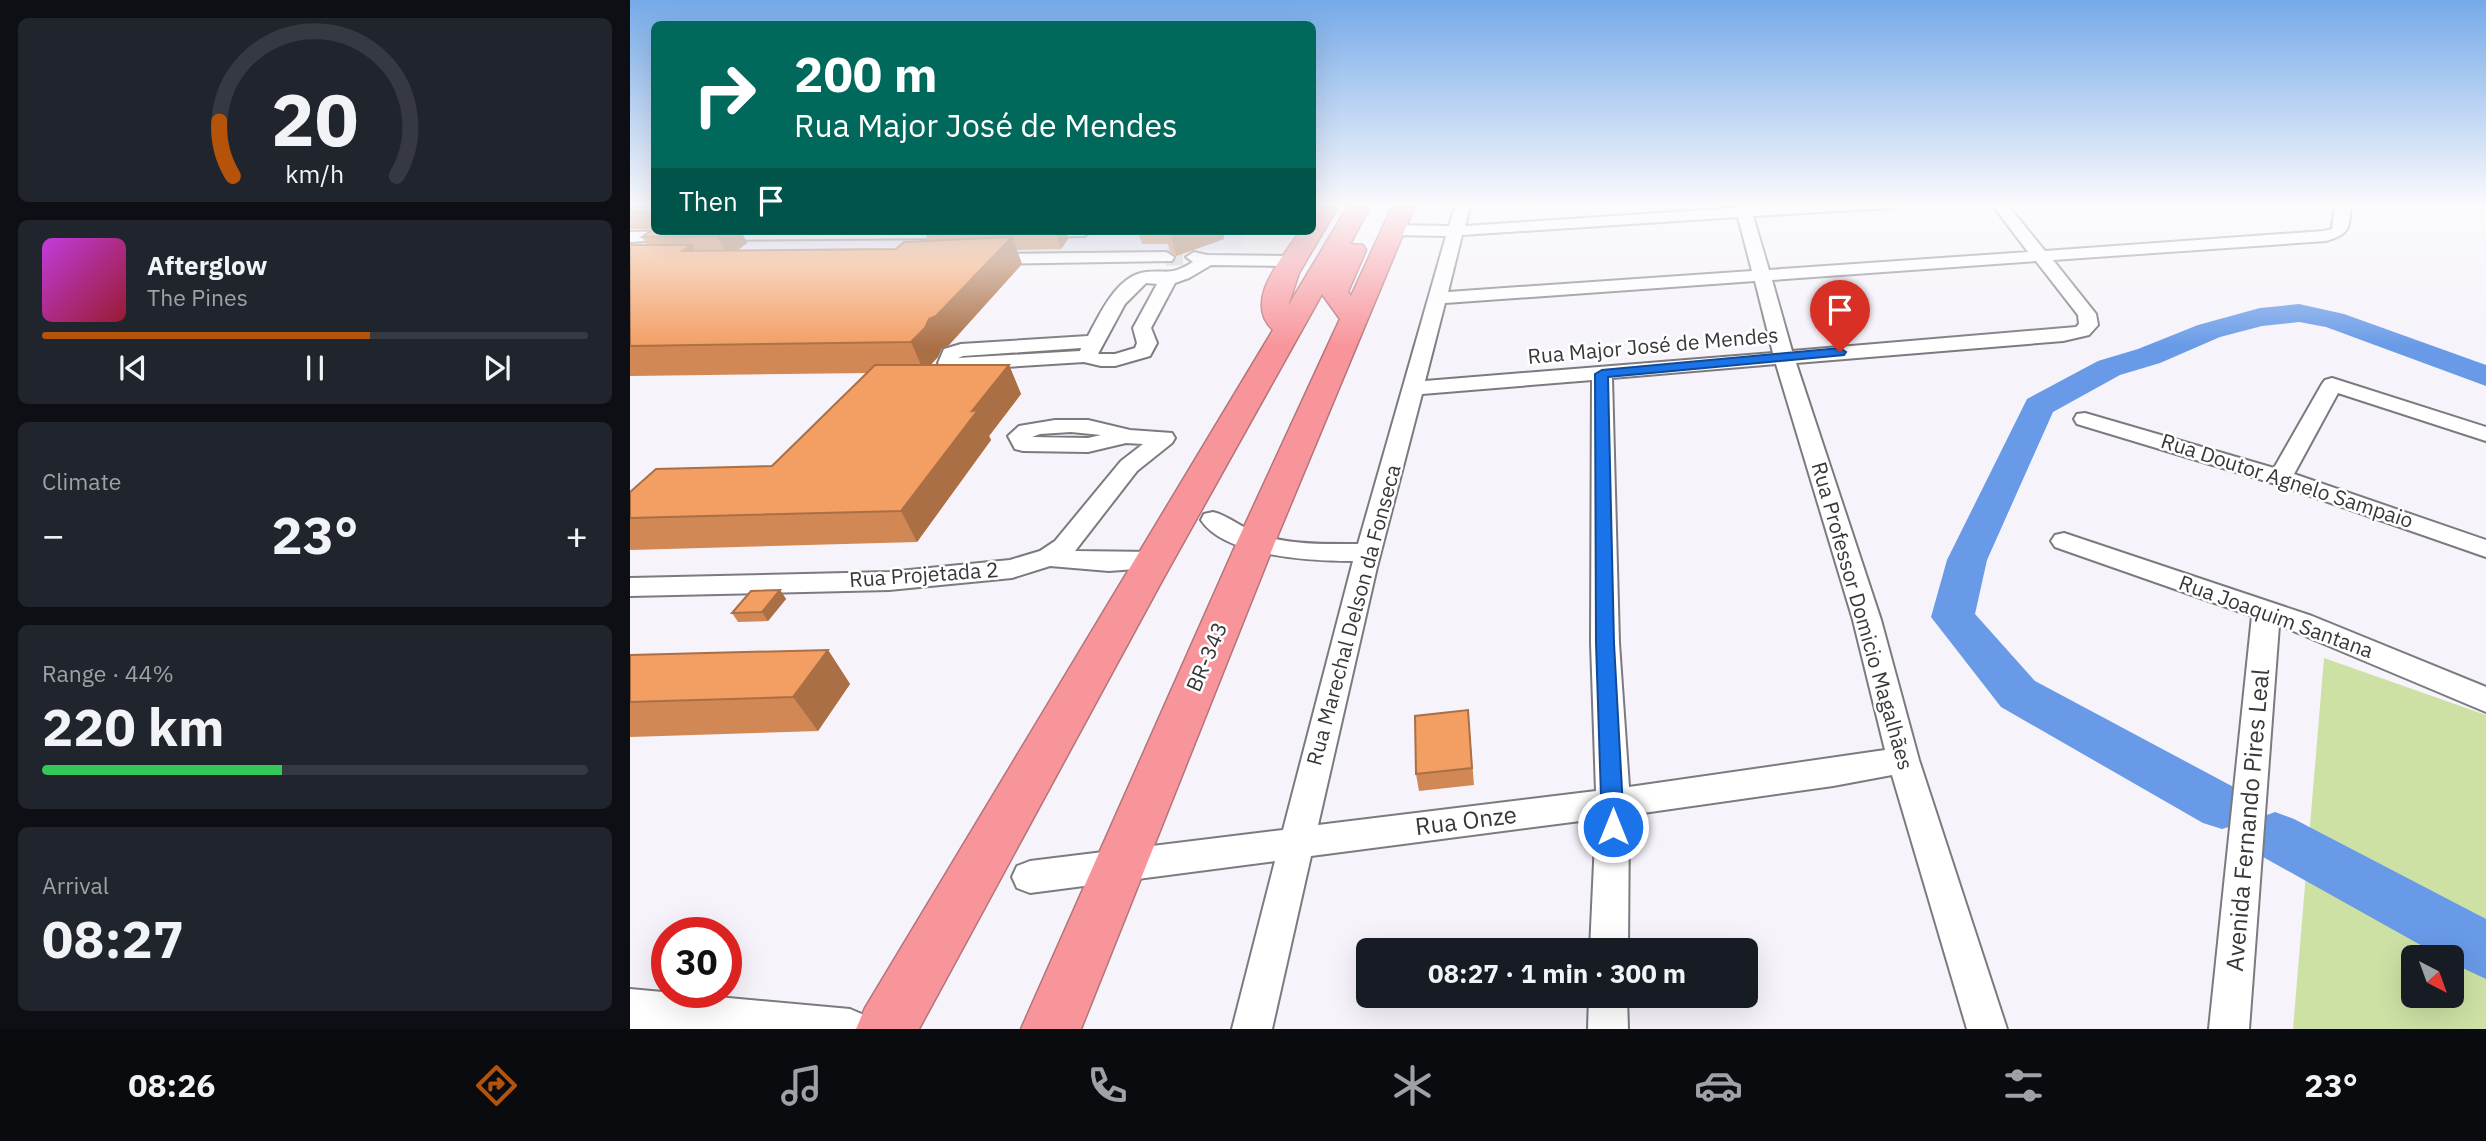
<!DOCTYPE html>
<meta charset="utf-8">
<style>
:root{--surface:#171b24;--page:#20242c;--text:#f1f3f6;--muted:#9ea1a6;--line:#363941;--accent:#b45309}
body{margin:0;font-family:"IBM Plex Sans",sans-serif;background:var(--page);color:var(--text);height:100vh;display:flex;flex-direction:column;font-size:26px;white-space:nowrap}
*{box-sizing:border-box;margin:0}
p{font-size:23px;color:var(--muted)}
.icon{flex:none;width:38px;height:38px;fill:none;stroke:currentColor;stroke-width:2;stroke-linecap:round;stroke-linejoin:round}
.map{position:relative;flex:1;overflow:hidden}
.side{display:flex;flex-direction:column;gap:18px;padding:18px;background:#0d0f14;width:630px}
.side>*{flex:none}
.hud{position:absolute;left:21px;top:21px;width:665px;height:214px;border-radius:10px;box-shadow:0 7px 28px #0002;background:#00695c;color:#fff;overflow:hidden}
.needle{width:46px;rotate:139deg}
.tools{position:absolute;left:1771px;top:945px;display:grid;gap:14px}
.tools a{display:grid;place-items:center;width:63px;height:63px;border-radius:10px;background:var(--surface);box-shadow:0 7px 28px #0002;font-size:35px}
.speed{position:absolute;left:21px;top:917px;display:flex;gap:14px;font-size:35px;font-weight:700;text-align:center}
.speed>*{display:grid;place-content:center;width:91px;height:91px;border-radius:50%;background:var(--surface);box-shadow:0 7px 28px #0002;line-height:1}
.speed .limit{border:10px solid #d22;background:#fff;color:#111}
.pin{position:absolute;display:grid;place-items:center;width:60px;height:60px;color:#fff;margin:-72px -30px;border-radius:50% 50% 50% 0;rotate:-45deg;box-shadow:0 0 7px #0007}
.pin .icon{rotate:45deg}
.me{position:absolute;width:77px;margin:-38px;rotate:0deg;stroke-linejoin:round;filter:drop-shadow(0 0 5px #0008)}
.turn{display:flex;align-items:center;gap:24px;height:147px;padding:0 28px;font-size:32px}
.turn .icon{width:91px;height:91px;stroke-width:2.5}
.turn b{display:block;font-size:49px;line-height:60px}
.then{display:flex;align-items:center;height:66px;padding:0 28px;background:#0003;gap:14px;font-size:26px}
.big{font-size:52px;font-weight:700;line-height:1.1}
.side .widget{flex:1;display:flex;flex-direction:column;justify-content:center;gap:10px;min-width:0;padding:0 24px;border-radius:10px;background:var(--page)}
.side .dial{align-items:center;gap:0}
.dial svg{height:182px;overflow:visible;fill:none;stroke:var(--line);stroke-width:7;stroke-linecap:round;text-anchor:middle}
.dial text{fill:var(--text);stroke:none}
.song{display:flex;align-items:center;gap:21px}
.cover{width:84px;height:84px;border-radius:10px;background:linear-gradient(135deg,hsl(290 70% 55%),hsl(350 70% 35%))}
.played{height:7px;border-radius:4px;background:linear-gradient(90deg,var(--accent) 60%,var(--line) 60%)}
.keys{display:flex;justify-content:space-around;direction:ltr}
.heat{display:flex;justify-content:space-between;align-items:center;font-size:38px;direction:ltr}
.charge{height:10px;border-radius:5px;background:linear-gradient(90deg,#34c759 44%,var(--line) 0)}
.trip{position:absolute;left:726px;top:938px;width:402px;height:70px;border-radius:10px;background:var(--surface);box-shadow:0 7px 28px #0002;font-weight:700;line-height:70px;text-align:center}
.tabs{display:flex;height:112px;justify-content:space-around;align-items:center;background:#090b0e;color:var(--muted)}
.tabs .icon{width:49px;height:49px}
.tabs .active{color:var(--accent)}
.tabs b{font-size:32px;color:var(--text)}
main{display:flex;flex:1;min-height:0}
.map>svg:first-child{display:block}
</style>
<main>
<section class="side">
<div class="widget dial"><svg viewBox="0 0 100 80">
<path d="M14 69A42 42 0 1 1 86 69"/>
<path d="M14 69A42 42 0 0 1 8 45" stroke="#b45309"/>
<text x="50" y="56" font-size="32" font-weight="700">20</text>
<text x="50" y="72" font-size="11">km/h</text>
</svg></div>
<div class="widget">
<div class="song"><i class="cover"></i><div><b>Afterglow</b><p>The Pines</p></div></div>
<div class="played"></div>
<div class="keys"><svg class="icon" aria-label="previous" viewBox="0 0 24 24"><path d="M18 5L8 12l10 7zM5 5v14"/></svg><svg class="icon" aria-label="pause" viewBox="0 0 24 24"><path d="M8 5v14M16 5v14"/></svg><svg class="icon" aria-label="next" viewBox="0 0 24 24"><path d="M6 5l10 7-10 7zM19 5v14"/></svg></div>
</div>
<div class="widget"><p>Climate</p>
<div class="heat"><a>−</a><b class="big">23°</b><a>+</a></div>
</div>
<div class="widget"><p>Range · 44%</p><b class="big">220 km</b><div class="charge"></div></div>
<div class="widget"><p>Arrival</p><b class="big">08:27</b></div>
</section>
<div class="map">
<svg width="1856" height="1029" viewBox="0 0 1856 1029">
<rect width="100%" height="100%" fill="#f6f3fa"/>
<path fill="#ece7fe" d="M0,203h24v28h594l-8,18 -610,8z"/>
<path fill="#cde1a5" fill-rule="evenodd" d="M1694,658l162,57v314h-193zM1783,957h39v39h-39z"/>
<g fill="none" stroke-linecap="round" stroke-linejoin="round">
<path fill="#689ae7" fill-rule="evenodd" d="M1669,304l45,10 142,51v21l-160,-59 -27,-5 -37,4 -42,11 -60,26 -40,12 -67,37 -66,148 -12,54 60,67 206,110 7,16 -7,16 -19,6 -19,-6 -202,-116 -70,-90 16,-57 80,-161 71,-38 40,-12 60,-24 62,-17z
M1645,812l19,7 192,100v60l-34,-16v-6h-10l-186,-104 -8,-17 8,-17z"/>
<path stroke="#d0cdd3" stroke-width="17" stroke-dasharray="17 9" stroke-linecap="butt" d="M536,257h28"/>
<defs>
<path id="minor" d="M826,203h15l-6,23 271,-18 -1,-5h14l2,4 73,-4h75l-8,5 -138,8 16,54 259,-18 -37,-49h15l39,48 279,-20 8,-2 3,-26h15c0,24 1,31 -24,38l-273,19 43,54 2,11 -9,10 -26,6 -267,22 85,257 38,140 88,269h-40l-75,-254 -59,11 -204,29 -1,135h-38l6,-131 -285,37 -39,173h-40l43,-168 -245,32 -13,-5 -5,-11 5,-11 13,-5 253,-31 70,-269c-40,0 -128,-4 -152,-41l3,-6 9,-2c16,4 29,16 45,22 31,11 67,10 100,10l88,-308 -52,-1 -8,-5 8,-5 55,1zM1108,217l14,54 -304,21 14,-57zM1406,261l42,54 1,9 -3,3 -284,24 -20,-71zM1125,281l18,72 -348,28 20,-78zM1146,364l77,256 32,130 -256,37 -10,-144 -7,-265zM962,380l-1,263 5,148 -278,34 59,-258 45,-173z
M44,231l8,5 -2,3 -50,3v-10z
M77,231h257l1,2 -8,5 -247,2 -8,-5z
M395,231h67l-8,5 -52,1 -6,-2z
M536,252l8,5 -2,4 -187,3 -8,-5 8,-5z
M564,252l13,3 87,1 8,5 -8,5 -83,-1 -22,13 -14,5 -24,45 6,15 -7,13 -35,10h-14l-17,-4 -128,8 -15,-3 -3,-4 6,-14 17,-5 127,-8c12,-22 29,-61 58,-64 23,-2 24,4 47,-10l-7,-5zM516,283l11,1 -24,44 4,15 -2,5 -20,6h-17l27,-50zM451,348l-1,3 -122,7 5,-2z
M1702,378l154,49v14l-148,-48 -44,81 192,66v17l-207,-72 -202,-61 -3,-5 3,-5 8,-1 189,55 48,-84 3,-4z
M425,420h33l42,10 42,3 3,5 -3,5 -35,28 -62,80 78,1 9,3 4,6 -4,6 -53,4 -59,-5 -38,12 -123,12 -259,6v-18l259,-6 121,-12 30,-9 15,-10 66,-80 22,-17 -17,-1 -38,9 -65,-1 -8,-2 -7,-13 11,-10zM441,432l30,3 -13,3 -56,-1 8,-3z
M1434,533l248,83 174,71v25l-207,-87 -30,404h-40l43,-413 -197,-69 -4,-6 4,-6z
M0,989l220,20 14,6 6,14h-240z
M959,996h38l1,33h-40z"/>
<path id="highway" d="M688,203h22l-41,70 -11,33 62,-103h22l-22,41 13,1 3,5 -18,42 3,4 43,-93h22l-141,339 -194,487h-60l216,-487 103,-223 -18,-25 -159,285 -244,450h-63l9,-21 408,-678c-31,-29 10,-72 27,-99h12v-20z"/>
</defs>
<use href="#minor" stroke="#7c7a7f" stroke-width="4"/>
<use href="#highway" stroke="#b47479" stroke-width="3"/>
<use href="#minor" fill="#fff" fill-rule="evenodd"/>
<use href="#highway" fill="#f7959b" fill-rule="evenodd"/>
</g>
<path fill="#d18855" d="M0,203h24v28h87l6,12 -10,8 159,-2 32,-8 -3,-8 2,-2h139l2,8 -7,10 -44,1 5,14 -73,81 -7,3 -4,9 -8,8h79l12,29 -32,42 2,4 -74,102 -287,8v-58l142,-26 96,-93 -238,3v-131h17l-5,-8 12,-8h-24z
M508,231h88l-2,1v7l-48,17 -6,-4 -2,-8h-26z
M150,590l6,9 -18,22 -30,1 -6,-9z
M198,650l22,34 -32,47 -188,6v-82z
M838,710l6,75 -55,6 -3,-17z"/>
<path fill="#aa6f45" d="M95,231h16l6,12 -18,14 -12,-21z
M425,231h11l2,8 -7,10z
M544,231h52l-2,1v7l-48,17 -6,-24z
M382,237l10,27 -73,81 -7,3 -4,9 -14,15 -13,-30 18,-23z
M62,245l15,27 -25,-21z
M379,365l12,29 -32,42 2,4 -74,102 -16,-31 71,-100z
M150,590l6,9 -18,22 -6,-9z
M198,650l22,34 -32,47 -25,-34z"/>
<path fill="#f39e63" stroke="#aa6f45" stroke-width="2" d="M0,203h24v8h-24z
M24,229v2h71l-8,5 -75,1z
M297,231h54l-56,2z
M382,237l-76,79 -7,3 -4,9 -14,14 -281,4v-101h62l-10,6 214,-2 8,-7z
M245,365h134l-37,46 6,-1 -77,101 -271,7v-26l26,-23 116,-3z
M150,590l-18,22 -30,1 19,-22z
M198,650l-35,47 -163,5v-47z
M838,710l4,58 -56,6 -1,-58z"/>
<linearGradient id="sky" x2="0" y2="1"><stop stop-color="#75aae8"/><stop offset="0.59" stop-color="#fbfafd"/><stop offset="1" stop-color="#fbfafd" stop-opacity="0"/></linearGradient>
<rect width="1856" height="347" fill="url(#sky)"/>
<path fill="#1a73e8" stroke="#114b97" stroke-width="2" d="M1210,348l6,4 -2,3 -236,22 6,266 10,184 -4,7 -7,3 -8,-3 -3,-7 -6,-184 -1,-269 7,-4z"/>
<g text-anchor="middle" stroke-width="5" stroke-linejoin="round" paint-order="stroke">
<g font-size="21" fill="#383739" stroke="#fff">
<text transform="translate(1023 346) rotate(-5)" y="7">Rua Major José de Mendes</text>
<text transform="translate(1657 481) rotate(18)" y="7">Rua Doutor Agnelo Sampaio</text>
<text transform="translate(294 575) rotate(-4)" y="7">Rua Projetada 2</text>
<text transform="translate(724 615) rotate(-75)" y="7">Rua Marechal Delson da Fonseca</text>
<text transform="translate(1232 616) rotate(74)" y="7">Rua Professor Domicio Magalhães</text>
<text transform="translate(1646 617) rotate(20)" y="7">Rua Joaquim Santana</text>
<text transform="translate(577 657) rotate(-67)" y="7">BR-343</text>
</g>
<g font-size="24" fill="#383739" stroke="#fff">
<text transform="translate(1618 820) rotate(-85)" y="8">Avenida Fernando Pires Leal</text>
<text transform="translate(836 821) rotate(-7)" y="8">Rua Onze</text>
</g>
</g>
</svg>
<div class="tools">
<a><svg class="needle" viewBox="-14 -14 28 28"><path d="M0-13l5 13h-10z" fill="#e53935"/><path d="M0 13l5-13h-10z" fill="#9ea1a6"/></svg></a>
</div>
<div class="speed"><div class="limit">30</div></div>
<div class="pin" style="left:1210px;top:352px;background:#d93025"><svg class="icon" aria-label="arrive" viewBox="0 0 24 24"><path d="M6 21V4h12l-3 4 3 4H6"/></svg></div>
<svg class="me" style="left:983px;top:827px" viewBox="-20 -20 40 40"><circle r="17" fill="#1a73e8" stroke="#fff" stroke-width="3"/><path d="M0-11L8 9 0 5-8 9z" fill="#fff"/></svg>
<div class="trip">08:27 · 1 min · 300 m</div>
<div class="hud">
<div class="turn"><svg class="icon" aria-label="right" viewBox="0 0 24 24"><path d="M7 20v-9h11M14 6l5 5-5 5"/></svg><div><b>200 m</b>Rua Major José de Mendes</div></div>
<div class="then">Then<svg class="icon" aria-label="arrive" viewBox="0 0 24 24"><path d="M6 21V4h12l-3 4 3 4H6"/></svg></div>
</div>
</div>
</main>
<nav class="tabs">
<b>08:26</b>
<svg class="icon active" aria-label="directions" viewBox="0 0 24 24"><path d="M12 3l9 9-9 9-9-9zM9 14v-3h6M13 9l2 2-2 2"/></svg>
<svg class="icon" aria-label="music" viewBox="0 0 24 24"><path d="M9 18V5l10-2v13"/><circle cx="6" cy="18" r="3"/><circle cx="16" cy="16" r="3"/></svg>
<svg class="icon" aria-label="phone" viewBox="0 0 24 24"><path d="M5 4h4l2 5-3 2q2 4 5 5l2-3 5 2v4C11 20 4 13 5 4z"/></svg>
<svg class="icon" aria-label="climate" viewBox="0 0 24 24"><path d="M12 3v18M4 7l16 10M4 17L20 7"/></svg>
<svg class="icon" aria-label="car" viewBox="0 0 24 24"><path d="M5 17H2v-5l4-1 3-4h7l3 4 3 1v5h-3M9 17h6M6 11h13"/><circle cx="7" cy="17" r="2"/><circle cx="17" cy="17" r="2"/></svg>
<svg class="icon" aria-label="filters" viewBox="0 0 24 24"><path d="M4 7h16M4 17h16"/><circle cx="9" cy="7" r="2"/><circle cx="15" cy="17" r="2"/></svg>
<b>23°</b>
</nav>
